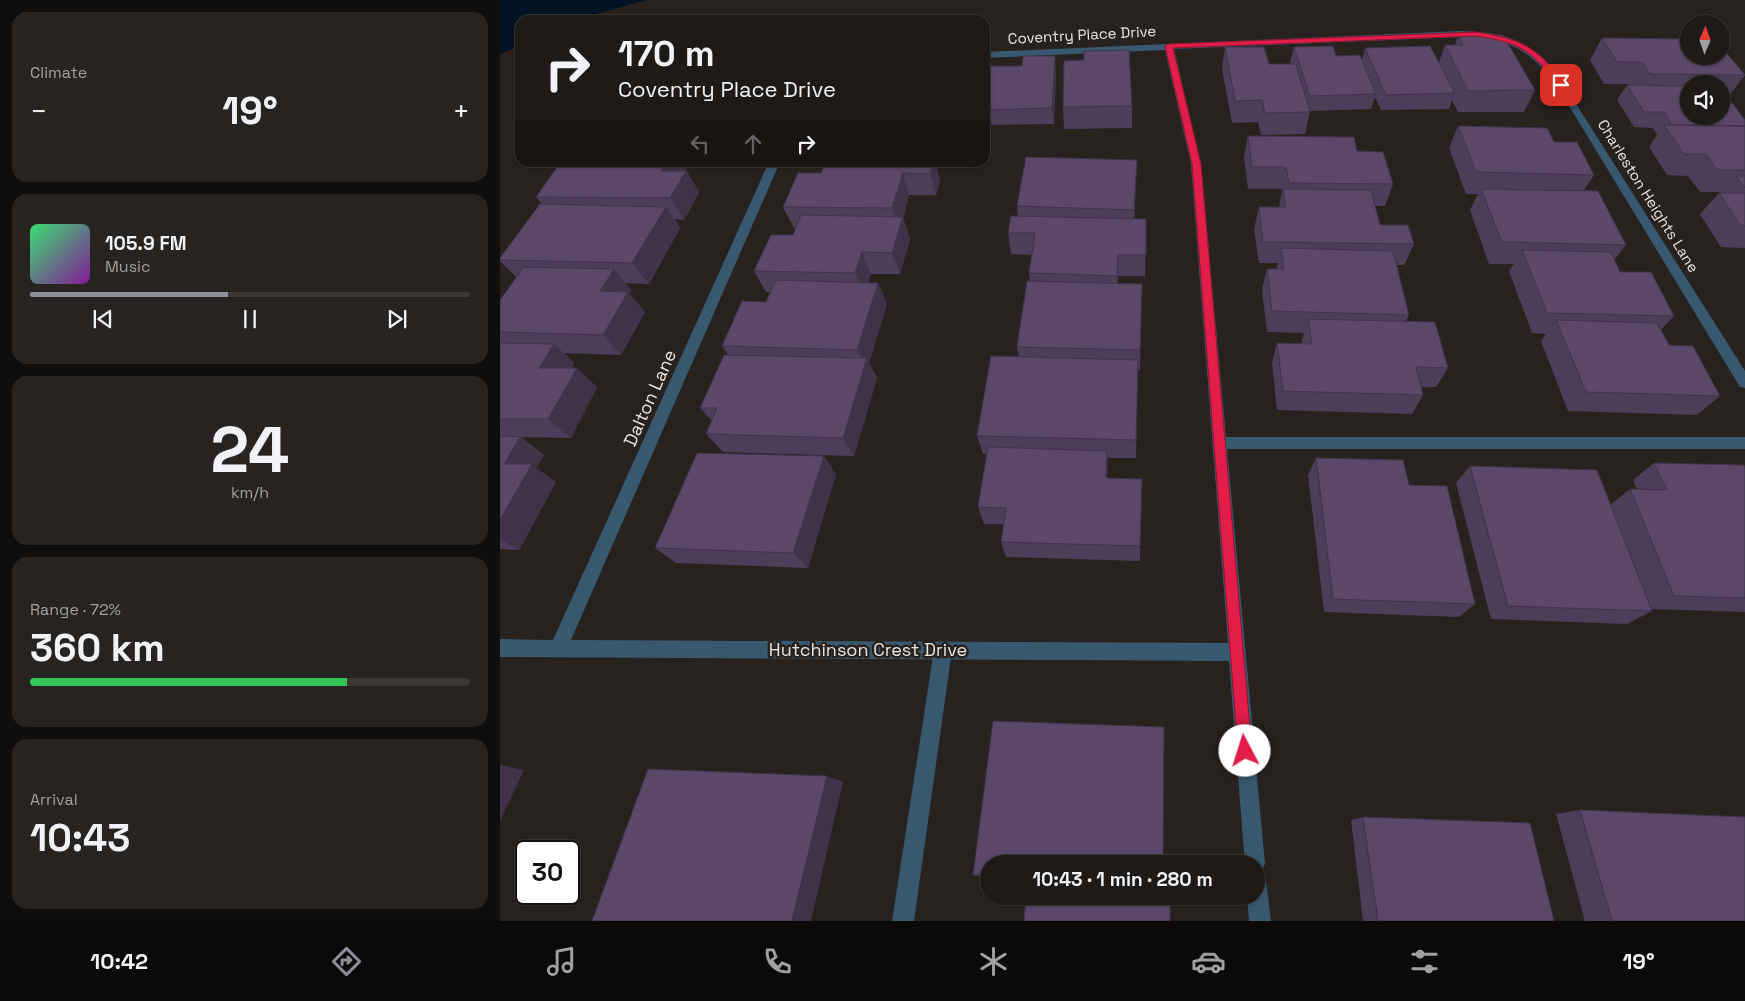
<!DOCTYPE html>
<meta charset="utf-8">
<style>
:root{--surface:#1e1a17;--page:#262320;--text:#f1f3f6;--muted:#a1a1a1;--line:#3c3836;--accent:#8c9099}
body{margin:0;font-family:"Space Grotesk",sans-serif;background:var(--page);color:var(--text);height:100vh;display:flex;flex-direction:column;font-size:19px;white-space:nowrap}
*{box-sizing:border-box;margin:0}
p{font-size:16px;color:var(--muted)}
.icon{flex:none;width:28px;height:28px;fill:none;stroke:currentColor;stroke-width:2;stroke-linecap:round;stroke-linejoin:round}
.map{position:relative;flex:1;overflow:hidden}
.drawer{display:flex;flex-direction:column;gap:12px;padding:12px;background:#100e0d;width:500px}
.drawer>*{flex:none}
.top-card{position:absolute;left:15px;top:15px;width:475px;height:152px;border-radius:15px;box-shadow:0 1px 4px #0004,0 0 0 1px var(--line);background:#1e1a17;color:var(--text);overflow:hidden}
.needle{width:32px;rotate:2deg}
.controls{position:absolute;left:1180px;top:15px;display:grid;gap:10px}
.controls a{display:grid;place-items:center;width:50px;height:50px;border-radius:50%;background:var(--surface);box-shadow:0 1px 4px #0004,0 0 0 1px var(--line);font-size:25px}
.speed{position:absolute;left:15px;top:840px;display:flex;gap:10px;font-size:25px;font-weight:700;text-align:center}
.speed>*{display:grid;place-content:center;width:65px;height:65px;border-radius:50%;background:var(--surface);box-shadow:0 1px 4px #0004,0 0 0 1px var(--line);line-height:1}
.speed .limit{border:2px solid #111;border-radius:8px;background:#fff;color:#111}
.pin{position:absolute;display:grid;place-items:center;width:42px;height:42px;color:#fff;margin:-21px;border-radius:10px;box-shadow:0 2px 8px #0006}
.me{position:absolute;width:55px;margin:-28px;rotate:355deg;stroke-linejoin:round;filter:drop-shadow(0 0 4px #0008)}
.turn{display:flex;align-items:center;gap:18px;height:105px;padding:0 20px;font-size:22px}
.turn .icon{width:65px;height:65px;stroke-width:2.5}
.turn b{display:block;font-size:35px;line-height:42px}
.lanes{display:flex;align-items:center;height:48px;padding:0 20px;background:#0003;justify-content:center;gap:25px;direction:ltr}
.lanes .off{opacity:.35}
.big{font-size:38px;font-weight:700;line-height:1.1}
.drawer .card{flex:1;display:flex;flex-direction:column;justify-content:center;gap:8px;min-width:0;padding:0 18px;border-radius:15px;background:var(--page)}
.drawer .dial{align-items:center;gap:0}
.dial b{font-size:65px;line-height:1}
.song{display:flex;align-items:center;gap:15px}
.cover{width:60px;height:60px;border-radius:8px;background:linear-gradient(135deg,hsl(140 70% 55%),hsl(290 70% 35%))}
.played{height:5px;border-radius:2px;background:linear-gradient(90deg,var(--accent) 45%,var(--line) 45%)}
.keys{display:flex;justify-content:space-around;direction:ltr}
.heat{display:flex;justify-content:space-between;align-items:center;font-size:28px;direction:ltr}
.charge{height:8px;border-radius:4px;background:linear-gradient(90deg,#34c759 72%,var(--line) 0)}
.trip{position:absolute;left:480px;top:855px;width:285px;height:50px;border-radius:25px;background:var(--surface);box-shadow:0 1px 4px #0004,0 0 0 1px var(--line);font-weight:700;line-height:50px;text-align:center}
.tabs{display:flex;height:80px;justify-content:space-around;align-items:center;background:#0c0a09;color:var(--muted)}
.tabs .icon{width:35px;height:35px}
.tabs .current{color:var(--accent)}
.tabs b{font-size:22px;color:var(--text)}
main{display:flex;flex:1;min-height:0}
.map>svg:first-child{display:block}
</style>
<main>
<section class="drawer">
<div class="card"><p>Climate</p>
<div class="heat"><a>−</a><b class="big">19°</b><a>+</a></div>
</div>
<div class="card">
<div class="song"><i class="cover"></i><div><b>105.9 FM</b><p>Music</p></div></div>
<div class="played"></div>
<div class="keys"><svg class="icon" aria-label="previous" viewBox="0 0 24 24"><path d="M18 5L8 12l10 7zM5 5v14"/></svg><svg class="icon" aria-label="pause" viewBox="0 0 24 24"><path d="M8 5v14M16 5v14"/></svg><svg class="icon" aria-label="next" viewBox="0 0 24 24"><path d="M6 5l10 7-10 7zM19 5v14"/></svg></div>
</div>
<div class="card dial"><b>24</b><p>km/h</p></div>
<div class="card"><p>Range · 72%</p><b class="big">360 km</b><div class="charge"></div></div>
<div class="card"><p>Arrival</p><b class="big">10:43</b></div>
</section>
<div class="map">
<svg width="1245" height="921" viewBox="0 0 1245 921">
<rect width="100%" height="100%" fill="#28221f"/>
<path fill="#001323" d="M0,0h147l-74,20h-53v25l-20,9z"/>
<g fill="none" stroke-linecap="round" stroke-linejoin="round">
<path fill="#38586f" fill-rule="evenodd" d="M719,437h526v12h-526l-5,-2 -2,-4 2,-4z
M443,641l6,3 3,6 -38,271h-22l42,-271 3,-6z"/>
<path fill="#38586f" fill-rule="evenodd" d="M960,31c41,1 65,7 94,38l191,302v17l-5,-1 -183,-301c-29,-39 -50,-48 -97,-49l-286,12 27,115 64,700 -5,8 3,2 3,7 5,40h-22l-2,-25h9v-32h-11l-16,-203 -729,-4v-18l53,1 216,-478h11l-209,478 657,3 -37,-479 -26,-114 -180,8v-6z"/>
</g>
<path fill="#4e3d59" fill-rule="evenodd" d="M958,35l77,55 -11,22h-66l-6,-12 -3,9 -68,1 -6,-13 -4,12 -61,2 -5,23 -44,1 -3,-13 -26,1 -10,-54 3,-22 44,17h22l-1,-2 4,-15 68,13 3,-12 74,14 6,-17h10z
M1102,38l87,18 56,19 -17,22 17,23v128l-24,-1 -21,-33 19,-21 3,-1h-22l-12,-16 -21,-1 -18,-28 8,-12 -4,-7 -19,-1 -17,-27 10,-15h2v-1h-25l-14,-24zM1189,84h32v32h-32z
M556,71l-2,53 -68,1 -1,-5v-24z
M632,106v22l-68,1 -1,-22z
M958,126l96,16 40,33 -11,16 43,54 -12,15 6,12 54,44 -13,14 8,15 51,51 -23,19 -129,-4 -27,-70 5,-7 -14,-1 -23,-62 5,-7h-25l-19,-54 8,-16h-12l-17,-46z
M748,136l109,15 36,33 -8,22h-10l5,19 34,19 -10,21h-7l12,50 -3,6 42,47 -12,19h-15l2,8 -11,19 -135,-4 -5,-47 5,-20h25v-4l2,-6 -37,-1 -5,-42 5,-21h9l2,-6h-19l-5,-34 5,-22h20l3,-15v-3h-34l-4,-32z
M77,162h137v1l-31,1 4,7v1l12,20 -15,28 -9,-1 5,9 -31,56 -24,-1 6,7 -2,3 16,19 -24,43 -57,-2 10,10 -2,5 25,19 -26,51 -50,-1 23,18 -8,13 20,14 -37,68 -19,-1v-249l16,-23 -16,-16v-3l42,-54 -6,-7z
M435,162l5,19 -4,14h-27l-6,23 7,21 -10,35h-29l-3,9h10l9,21 -18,59 8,15 -23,78 -131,-4 -17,-18 6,-13 -12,-13 28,-53 -6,-9 44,-44 4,-10h-4l-12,-21 39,-36 3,-7h-2l-11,-21 38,-34z
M636,181l-2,38h12l-1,57h-27v8h24l-2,86h-2l-2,88h-29v20l33,68v15l-134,-4 -5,-15 3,-18h-20l-6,-17 9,-53h-4l-6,-18 42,-79 -2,-10 13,-66 -1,-8 3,-18 -21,-1 -3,-21 10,-16 -1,-11z
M816,458l93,27 66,119 -16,13 -135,-5 -16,-137z
M1154,463l91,5v144l-94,-3 1,2 -25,13 -136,-5 -35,-136 14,-17 140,39 20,-16h7l-4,-9z
M336,474l-28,94 -132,-5 -21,-15z
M1080,810l165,111h-160l-29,-107z
M863,817l191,104h-191l-12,-101z
M532,897l135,6 3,1 -144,-6z"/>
<path fill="#403249" d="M555,56l1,15 -2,53 -2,-16z
M637,160l-1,21 -2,50v-21z
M166,162h16l5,9v1l12,20 -15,28 -14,-22 -9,-27z
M433,162h2l5,19 -4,14 -6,-21z
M403,173l6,22 -6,23 7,21 -10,35 -8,-21 7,-25 -7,-20z
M166,207l14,21 -31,56 -17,-21z
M362,252l9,22 -7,20 -9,-21z
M618,255v21l-1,20v-20z
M114,269l17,21 -2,3 16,19 -24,43 -18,-20 -3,-44z
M378,283l9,21 -18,59 8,15 -23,78 -11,-18 22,-73 -8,-15z
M54,344l20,19 -13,24 -22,-19z
M77,368l20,19 -26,51 -23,-19z
M20,437l24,18 -8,13 20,14 -37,68 -19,-11v-19l4,-56z
M607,451l1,17 -2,27v-17z
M324,456l12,18 -28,94 -15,-15z
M0,765l24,5 -24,51z
M327,776l16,6 -32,139h-19z"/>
<path fill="#5b4768" stroke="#403249" d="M958,35h45l32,55 -67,1 -23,-46h18z
M1102,38l87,1v17h32v-6h3l21,25 -95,-1 -8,-12h-25z
M833,46l3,10 24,-1 16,39 -66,2 -16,-49z
M930,46l25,47 -69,2 -21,-47z
M725,47h39l5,17h27l14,48 -45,1 -3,-13 -27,1z
M629,50l3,56 -69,1 1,-46 20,-1v-9z
M523,56h32l-3,52 -67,2v-14l4,-30h33z
M1127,85l62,1v30h32v-27l24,31v6l-73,-1 -8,-13h-20z
M1164,125l81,1v44h-28l-11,-16h-22z
M958,126l89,2 7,14h23l17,33 -118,-3z
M748,136l106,1 3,14 26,1 10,32 -104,-1 -3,-16h-34z
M526,157l111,3 -3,50 -117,-4z
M77,162h89l-5,9h25l-16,27 -134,-1 24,-34h16z
M326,162h107l-3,12 -27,-1 -11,35 -109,-1 15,-34h23z
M1236,176h9v12z
M783,189l88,1 9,35h28l6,19 -151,-2 -4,-35h27z
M981,189l117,2 28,54 -124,-3z
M1219,193h26v33h-4z
M40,204l126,3 -34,56 -132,-3v-2z
M301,215l102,2 -11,36 -30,-1 -7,21 -101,-2 17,-36h22z
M511,216l135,3v36h-28l-1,21 -88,-3 6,-40h-27z
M781,248l112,3 16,64 -137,-4 -5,-42h17z
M1022,250l89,2 9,20h31l23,44 -127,-3z
M24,267l90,2 -14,22 28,1 -25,43 -103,-3v-32z
M276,280l102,3 -21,67 -135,-4 20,-45 24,1z
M527,281l115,3 -2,66 -123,-3z
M808,319l127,3 13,46 -32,-1 7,28 -140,-4 -6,-48 35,1z
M1056,320l101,3 12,22 24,1 27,50 -134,-4z
M0,343l54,1 -15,24h38l-29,51h-48z
M224,355l143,3 -24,80 -137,-4 11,-26h-17z
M491,356l147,4 -2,80 -159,-4z
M0,436l20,1 -16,27h28l-32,56z
M488,447l119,4 -1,27 36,1 -2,67 -139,-4 5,-34 -28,-1z
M197,453l127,3 -31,97 -138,-5z
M816,458l87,2 6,25 38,1 28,118 -142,-5z
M1154,463l90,2 1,3v130l-71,-2 -44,-107 37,1z
M970,466l127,4 55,141 -144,-5z
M493,721l171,6 -1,137h-174v12l-16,-1z
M148,769l179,7 -35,145h-200z
M1080,810l165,7v104h-133z
M863,817l167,6 24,98h-176z
M526,898l144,6v17h-146z"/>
<path fill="#e11d48" stroke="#92132f" d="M976,32c46,7 62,15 89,53l-7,1c-25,-35 -39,-44 -82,-50l-303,12 28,116 51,587 -2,5 -5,2 -5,-2 -2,-5 -46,-587 -27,-118 4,-2z"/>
<g text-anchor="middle" stroke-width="5" stroke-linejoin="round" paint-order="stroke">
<g font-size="15" fill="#e8e4e2" stroke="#28221f">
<text transform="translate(582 35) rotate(-3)" y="5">Coventry Place Drive</text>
<text transform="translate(1148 196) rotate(58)" y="5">Charleston Heights Lane</text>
</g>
<g font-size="18" fill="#e8e4e2" stroke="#28221f">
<text transform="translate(150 398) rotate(-66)" y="6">Dalton Lane</text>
<text x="368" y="656">Hutchinson Crest Drive</text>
</g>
</g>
</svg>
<div class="controls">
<a><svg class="needle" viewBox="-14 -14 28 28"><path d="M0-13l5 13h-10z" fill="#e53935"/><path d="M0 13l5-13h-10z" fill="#a1a1a1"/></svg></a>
<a><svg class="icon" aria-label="sound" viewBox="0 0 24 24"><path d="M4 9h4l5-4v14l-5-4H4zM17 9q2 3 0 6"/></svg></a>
</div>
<div class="speed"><div class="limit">30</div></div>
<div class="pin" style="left:1061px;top:85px;background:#d93025"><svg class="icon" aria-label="arrive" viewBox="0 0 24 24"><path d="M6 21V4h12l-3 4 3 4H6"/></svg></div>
<svg class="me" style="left:745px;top:751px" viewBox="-20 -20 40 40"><circle r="19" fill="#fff"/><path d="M0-13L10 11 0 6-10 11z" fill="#e11d48"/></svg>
<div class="trip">10:43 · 1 min · 280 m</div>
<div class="top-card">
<div class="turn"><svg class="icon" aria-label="right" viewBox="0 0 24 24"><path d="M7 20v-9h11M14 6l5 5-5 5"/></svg><div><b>170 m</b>Coventry Place Drive</div></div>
<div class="lanes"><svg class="icon off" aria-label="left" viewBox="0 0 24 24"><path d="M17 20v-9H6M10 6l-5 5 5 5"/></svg><svg class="icon off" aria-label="ahead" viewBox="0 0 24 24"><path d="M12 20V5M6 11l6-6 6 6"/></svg><svg class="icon" aria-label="right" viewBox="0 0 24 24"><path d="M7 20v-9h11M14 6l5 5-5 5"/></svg></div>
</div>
</div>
</main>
<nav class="tabs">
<b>10:42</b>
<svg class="icon current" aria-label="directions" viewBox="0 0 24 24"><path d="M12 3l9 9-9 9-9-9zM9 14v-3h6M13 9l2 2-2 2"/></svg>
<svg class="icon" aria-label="music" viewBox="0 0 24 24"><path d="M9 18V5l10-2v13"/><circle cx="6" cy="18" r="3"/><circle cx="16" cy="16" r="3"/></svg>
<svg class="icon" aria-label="phone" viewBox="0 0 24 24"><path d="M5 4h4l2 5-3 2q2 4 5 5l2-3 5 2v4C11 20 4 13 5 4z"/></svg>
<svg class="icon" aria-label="climate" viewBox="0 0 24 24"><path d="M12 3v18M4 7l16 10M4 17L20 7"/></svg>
<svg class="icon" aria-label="car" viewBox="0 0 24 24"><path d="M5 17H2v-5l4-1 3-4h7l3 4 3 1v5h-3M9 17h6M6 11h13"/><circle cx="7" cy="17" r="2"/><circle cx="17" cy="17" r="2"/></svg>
<svg class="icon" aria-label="filters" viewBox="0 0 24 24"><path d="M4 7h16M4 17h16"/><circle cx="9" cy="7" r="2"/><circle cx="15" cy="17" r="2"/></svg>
<b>19°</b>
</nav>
